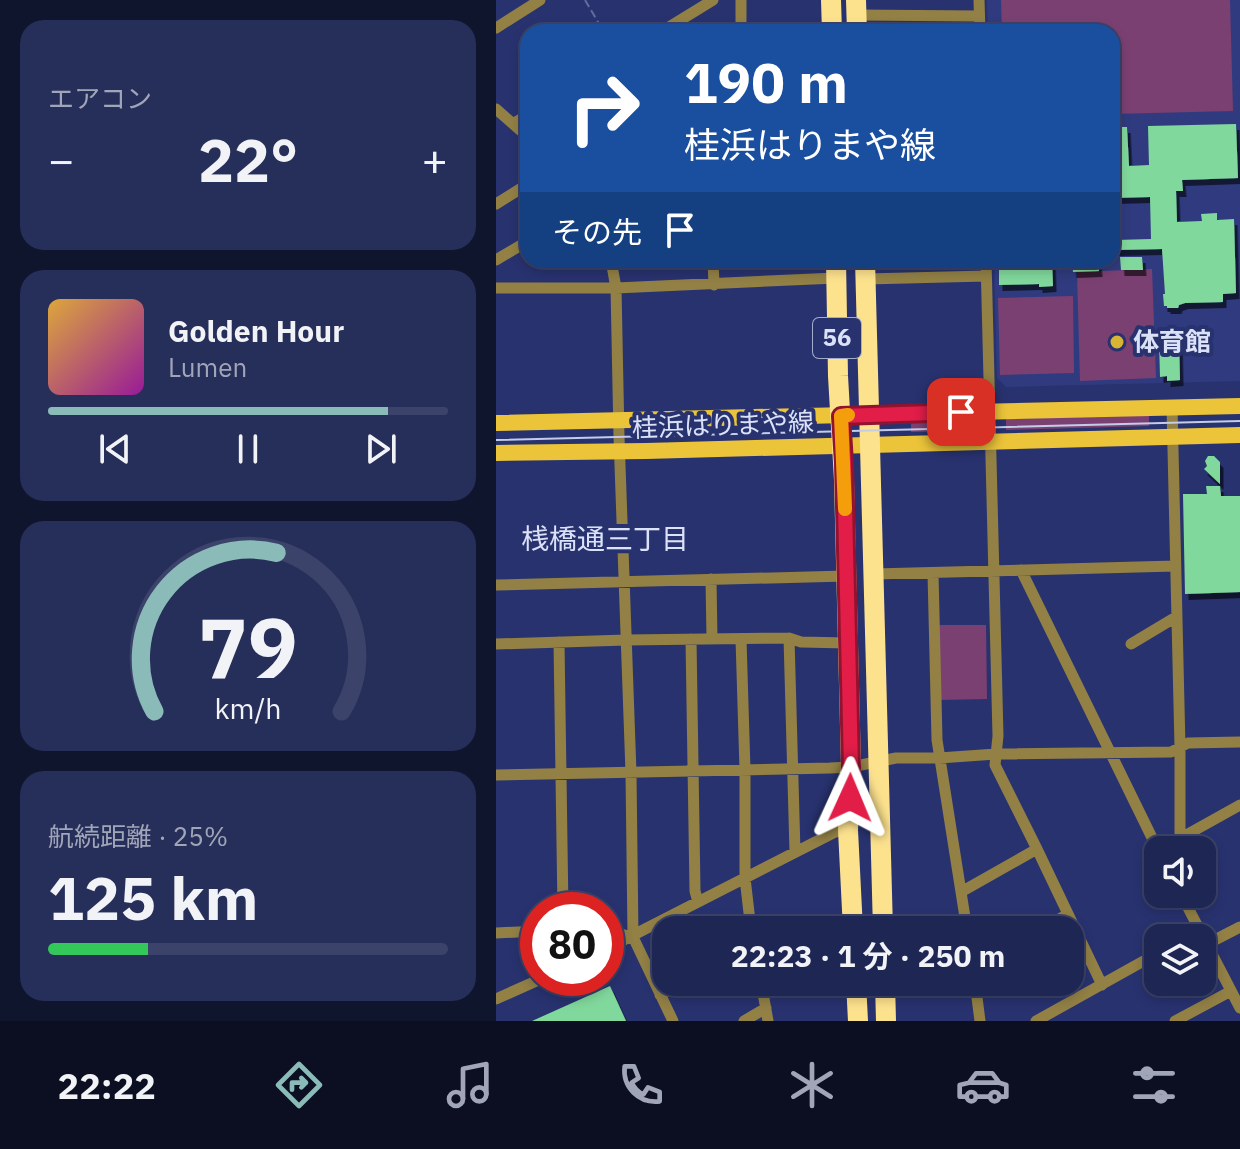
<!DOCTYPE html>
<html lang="ja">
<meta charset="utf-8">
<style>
:root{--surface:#1e2653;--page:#262e5a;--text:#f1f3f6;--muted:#a1a5b8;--line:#3c436a;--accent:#8bbbb9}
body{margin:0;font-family:"IBM Plex Sans","Noto Sans JP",sans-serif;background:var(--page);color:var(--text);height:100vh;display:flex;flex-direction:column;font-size:30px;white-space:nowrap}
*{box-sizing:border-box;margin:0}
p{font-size:26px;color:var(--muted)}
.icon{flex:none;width:44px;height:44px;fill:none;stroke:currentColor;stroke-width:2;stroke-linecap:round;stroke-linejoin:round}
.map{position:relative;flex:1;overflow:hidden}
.drawer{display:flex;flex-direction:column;gap:20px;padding:20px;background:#10152e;width:496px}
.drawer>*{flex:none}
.guide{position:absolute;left:24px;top:24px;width:600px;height:244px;border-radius:24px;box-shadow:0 4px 12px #0003,0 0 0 2px var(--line);background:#1a4fa0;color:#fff;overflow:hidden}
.buttons{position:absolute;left:648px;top:836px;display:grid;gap:16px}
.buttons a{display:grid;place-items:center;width:72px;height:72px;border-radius:16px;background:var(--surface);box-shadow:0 4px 12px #0003,0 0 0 2px var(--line);font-size:40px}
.speed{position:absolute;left:24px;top:892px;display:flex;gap:16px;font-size:40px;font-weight:700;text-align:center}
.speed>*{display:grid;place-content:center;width:104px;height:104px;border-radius:50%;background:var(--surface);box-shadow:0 4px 12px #0003,0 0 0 2px var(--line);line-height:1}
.speed .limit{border:12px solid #d22;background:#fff;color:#111}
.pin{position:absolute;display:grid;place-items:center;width:68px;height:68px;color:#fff;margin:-34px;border-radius:16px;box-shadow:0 4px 12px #0006}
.me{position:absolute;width:88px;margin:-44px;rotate:1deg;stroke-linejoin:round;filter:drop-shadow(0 0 6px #0008)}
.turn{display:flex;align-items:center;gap:28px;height:168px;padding:0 32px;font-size:36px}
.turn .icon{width:104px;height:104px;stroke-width:2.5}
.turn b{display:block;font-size:56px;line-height:68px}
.then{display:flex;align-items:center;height:76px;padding:0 32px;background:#0003;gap:16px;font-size:30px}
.big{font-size:60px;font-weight:700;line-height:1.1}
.drawer .widget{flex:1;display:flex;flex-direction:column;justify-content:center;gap:12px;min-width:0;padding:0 28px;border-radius:24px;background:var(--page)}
.drawer .dial{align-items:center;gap:0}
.dial svg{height:208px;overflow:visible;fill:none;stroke:var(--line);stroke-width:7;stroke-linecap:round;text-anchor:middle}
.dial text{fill:var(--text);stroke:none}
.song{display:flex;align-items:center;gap:24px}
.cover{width:96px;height:96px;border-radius:12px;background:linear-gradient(135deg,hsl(40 70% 55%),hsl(300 70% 35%))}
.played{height:8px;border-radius:4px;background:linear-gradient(90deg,var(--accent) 85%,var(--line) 85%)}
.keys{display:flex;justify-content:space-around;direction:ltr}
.heat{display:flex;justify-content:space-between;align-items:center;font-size:44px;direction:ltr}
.charge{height:12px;border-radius:6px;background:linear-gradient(90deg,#34c759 25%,var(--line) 0)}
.trip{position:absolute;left:156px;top:916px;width:432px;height:80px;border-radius:24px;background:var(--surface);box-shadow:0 4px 12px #0003,0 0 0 2px var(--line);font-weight:700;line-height:80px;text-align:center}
.tabs{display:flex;height:128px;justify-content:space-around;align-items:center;background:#0c0f21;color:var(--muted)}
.tabs .icon{width:56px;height:56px}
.tabs .selected{color:var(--accent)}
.tabs b{font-size:36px;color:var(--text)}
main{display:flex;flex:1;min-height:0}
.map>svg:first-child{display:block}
</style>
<main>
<section class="drawer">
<div class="widget"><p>エアコン</p>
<div class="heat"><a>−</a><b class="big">22°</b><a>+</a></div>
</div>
<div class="widget">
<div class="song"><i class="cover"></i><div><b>Golden Hour</b><p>Lumen</p></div></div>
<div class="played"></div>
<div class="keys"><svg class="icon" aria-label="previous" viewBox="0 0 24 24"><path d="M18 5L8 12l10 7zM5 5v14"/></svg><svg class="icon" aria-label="pause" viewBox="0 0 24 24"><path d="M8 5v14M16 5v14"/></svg><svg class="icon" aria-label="next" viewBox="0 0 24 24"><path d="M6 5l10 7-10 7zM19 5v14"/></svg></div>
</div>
<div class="widget dial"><svg viewBox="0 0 100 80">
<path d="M14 69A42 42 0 1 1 86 69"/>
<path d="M14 69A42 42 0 0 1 61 8" stroke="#8bbbb9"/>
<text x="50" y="56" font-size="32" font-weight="700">79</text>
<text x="50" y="72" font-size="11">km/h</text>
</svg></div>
<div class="widget"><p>航続距離 · 25%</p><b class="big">125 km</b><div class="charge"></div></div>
</section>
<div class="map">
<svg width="744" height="1021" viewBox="0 0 744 1021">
<defs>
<filter id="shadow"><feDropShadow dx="3.5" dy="6" stdDeviation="0" flood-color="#0009"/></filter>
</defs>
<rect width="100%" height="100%" fill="#28326f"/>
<path fill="#303b7f" d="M491,0h253v381l-234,6 -9,-9 -3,-118h118v-228h-124z"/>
<path fill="#7a4072" d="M505,0h229l3,111 -121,3v-82h-110z
M656,269l4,109 -76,3 -3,-109z
M577,296l1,77 -74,2 -2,-77z
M653,415v11l-143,4v-11z
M478,418v13l-63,1v-13z
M443,625h47l1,74 -47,1z"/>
<path fill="#81d89c" filter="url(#shadow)" d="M740,124l2,54 -56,2 1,11h-7l1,31 25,-1 -1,-7 16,-1v7l17,-1 2,74 -13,1v8l-38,1 -6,2 -1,3h-11v-2h-3l-1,-12h2l-3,-45 -46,1v-10l35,-1 -1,-42 -38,1v-71h15l2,39 20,-1 -1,-39z
M624,257h22l1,13h-22z
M503,260h53l1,26 -14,1v-3l-40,1z
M576,260h26l1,11 -26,1z
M683,339l1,41 -13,1v-5l-7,1 -1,-37z
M712,456h6l6,6v22l-16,-15 3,-3 -2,-5z
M710,486h14l1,10h19v96l-55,2 -2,-100h24z
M114,986l16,35h-94z"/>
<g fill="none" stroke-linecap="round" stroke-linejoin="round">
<path stroke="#626b9b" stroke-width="2" stroke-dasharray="8 4" stroke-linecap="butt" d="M89,0l19,32"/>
<path stroke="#928045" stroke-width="11" d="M245,0v32
M483,0l1,32
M360,15l123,1
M0,28l44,-28
M165,32l52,-32
M0,109l32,28
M18,123l14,-8
M0,204l32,-20
M0,260l32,-19
M115,260l5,28 3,149 12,336 2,164 40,84
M217,260l1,25
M490,260l12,476 -3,29 42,84 65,136
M370,279l120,-3
M0,288h120l220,-10
M676,407l8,340v103
M525,570l137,280
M437,573l4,167 30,190
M378,574l301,-8
M215,579l1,60
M0,585l350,-9
M293,638l6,214
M195,639l4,252 3,11
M245,639l4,131v108l6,52
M63,642l4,268
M0,644l130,-4 163,-2 12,4 46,1
M635,644l45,-27
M0,775l334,-7 21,-1 45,-9h43l57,-4 175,-2 17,-9 52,-1
M683,839l61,-34
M465,892l76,-43
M687,894v4l57,110
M110,930l26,7
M544,930l28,-16
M0,933l42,-2
M687,938l16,-9
M711,944l33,-17
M110,949l229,-117 13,-2
M265,982l7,39
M479,982l5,39
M164,995l25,-13
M0,999l47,-21
M248,1021l22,-13
M540,1021l122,-68
M679,1021l56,-30"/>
<path stroke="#ebc43a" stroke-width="16" d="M0,423l744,-17
M0,453l150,-2 594,-16"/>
<path stroke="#fde28e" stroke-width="20" d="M335,0l1,32
M360,0l1,32
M340,260l2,116 6,104 7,287 -3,63 5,100
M369,260l18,670
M360,982l2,39
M389,982l1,39"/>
<path stroke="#c4cce7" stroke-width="2" d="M0,440l744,-19"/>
</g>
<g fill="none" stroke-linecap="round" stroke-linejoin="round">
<defs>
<path id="route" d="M354,798l1,-31 -7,-304 -3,-47 120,-4"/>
</defs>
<use href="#route" stroke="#92132f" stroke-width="20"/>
<use href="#route" stroke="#e11d48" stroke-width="14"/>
<path stroke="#f59e0b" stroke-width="14" d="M349,509l-4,-93 7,-1"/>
</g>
<circle fill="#d8b434" stroke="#28326f" stroke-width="3" cx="621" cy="342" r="8"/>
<g text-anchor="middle" stroke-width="8" stroke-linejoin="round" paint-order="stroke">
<rect fill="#28326f" stroke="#a5adcf" stroke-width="2" x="317" y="318" width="48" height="40" rx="6"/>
<g font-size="24" font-weight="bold" fill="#dbe2f8">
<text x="341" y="346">56</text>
</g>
<g font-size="26" font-weight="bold" fill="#dbe2f8" stroke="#28326f" text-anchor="start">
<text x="637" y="351">体育館</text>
</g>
<g font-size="26" fill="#dbe2f8" stroke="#28326f">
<text transform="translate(227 425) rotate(-2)" y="9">桂浜はりまや線</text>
</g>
<g font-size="28" fill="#dbe2f8" stroke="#28326f">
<text x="109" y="549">桟橋通三丁目</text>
</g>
</g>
</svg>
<div class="buttons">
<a><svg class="icon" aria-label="sound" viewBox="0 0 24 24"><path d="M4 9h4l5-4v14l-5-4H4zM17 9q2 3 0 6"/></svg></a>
<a><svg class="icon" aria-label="layers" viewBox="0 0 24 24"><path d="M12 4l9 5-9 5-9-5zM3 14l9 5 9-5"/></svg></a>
</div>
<div class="speed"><div class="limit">80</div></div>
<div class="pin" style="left:465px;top:412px;background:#d93025"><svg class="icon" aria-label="arrive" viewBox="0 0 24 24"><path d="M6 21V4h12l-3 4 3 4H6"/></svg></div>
<svg class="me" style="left:354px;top:798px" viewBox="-20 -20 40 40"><path d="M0-17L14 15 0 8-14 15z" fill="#e11d48" stroke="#fff" stroke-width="4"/></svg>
<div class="trip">22:23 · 1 分 · 250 m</div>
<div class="guide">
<div class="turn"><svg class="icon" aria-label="right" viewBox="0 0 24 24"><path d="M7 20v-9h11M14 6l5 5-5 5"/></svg><div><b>190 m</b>桂浜はりまや線</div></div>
<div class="then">その先<svg class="icon" aria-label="arrive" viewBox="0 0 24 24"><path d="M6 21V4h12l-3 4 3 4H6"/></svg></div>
</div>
</div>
</main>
<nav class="tabs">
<b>22:22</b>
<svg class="icon selected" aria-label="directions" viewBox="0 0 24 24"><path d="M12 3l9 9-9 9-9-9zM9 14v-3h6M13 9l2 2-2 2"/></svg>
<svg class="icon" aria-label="music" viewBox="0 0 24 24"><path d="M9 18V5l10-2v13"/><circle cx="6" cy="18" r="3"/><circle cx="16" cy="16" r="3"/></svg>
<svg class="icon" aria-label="phone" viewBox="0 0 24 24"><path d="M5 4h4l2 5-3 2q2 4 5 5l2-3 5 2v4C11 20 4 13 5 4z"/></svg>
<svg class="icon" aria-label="climate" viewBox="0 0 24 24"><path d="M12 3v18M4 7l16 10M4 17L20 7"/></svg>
<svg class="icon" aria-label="car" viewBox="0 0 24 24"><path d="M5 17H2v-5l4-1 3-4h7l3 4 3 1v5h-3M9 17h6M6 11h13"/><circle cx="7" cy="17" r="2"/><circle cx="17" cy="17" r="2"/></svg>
<svg class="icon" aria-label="filters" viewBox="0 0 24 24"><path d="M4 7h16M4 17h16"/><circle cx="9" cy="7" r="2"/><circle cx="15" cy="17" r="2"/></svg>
</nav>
